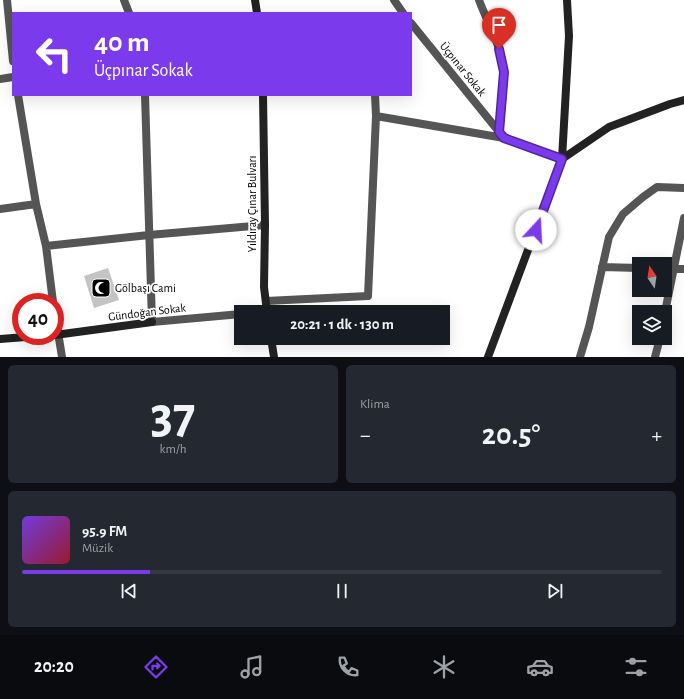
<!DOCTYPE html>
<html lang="tr">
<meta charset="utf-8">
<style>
:root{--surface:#171b24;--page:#242831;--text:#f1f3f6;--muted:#9ea1a6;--line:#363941;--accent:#7c3aed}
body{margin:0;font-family:"Alegreya Sans",sans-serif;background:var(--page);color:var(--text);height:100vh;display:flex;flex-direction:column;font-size:15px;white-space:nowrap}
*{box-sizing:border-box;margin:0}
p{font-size:13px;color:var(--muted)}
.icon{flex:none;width:22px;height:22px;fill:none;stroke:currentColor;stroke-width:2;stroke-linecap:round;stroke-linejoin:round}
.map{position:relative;height:357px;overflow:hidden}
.details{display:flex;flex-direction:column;gap:8px;padding:8px;background:#0d0f14;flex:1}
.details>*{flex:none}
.top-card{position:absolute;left:12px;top:12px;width:400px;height:84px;border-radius:0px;box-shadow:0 4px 16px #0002;background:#7c3aed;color:#fff;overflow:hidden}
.needle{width:26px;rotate:347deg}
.controls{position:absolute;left:632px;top:257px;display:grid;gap:8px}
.controls a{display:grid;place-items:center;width:40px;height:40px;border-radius:0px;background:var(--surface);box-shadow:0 4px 16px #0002;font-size:20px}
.speed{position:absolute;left:12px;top:293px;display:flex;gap:8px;font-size:20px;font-weight:700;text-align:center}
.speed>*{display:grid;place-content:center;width:52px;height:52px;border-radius:50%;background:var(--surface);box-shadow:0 4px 16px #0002;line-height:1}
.speed .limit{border:6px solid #d22;background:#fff;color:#111}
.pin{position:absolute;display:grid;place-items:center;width:34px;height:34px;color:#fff;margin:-41px -17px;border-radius:50% 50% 50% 0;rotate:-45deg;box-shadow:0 0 4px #0007}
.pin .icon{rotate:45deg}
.me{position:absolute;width:44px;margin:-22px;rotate:20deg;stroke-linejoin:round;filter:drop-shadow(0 0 3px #0008)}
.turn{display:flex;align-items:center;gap:14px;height:84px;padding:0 16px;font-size:18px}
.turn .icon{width:52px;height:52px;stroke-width:2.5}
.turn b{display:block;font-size:28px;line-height:34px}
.big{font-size:30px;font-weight:700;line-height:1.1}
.details .card{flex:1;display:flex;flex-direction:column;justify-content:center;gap:6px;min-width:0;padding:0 14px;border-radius:6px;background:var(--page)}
.details .dial{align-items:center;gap:0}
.dial b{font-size:52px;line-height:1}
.song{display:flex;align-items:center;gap:12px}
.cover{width:48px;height:48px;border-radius:6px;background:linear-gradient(135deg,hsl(260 70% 55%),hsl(350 70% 35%))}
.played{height:4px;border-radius:2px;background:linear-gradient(90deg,var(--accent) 20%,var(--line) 20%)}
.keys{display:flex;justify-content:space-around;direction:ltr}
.heat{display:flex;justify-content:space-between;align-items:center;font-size:22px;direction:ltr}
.details .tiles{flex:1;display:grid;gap:8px;grid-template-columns:1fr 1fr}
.card:last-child{grid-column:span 2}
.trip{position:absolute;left:234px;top:305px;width:216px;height:40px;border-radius:0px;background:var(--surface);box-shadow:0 4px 16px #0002;font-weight:700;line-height:40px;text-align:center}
.tab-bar{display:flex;height:64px;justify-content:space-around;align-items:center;background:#090b0e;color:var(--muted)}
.tab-bar .icon{width:28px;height:28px}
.tab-bar .current{color:var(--accent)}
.tab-bar b{font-size:18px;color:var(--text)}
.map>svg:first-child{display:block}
</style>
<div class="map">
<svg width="684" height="357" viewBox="0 0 684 357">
<rect width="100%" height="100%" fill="#fff"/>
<path fill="#c4c4c4" d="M108,268l11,32 -25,8 -10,-32z"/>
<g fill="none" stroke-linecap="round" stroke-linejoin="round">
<path stroke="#555" stroke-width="8" d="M7,0l6,61
M124,0l5,13
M394,0l9,13
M479,0c6,17 15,32 20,49 9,26 2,55 0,83
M411,23l93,115 58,21
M0,79l13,-2
M18,95l18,109 10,42 7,56
M145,95l7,227 89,-8
M376,116l128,22
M0,209l36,-5
M46,246l103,-11 116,-10
M602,267l37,1
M665,268l19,1
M266,301l102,-5 8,-180 -1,-21
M665,312l19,-94
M55,314l7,43
M580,357l9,-30 20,-90 14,-23 20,-17 14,-10 27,1
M655,357l5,-19"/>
<path stroke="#222" stroke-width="8" d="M255,0l2,13
M263,95l2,130 -1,62 3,25
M562,159l47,-32 61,-23 14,-4
M55,335l97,-13
M271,338l3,19
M0,339l39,-3
M488,357l74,-198 7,-123 -2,-36"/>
</g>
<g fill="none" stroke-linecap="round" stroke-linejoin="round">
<defs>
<path id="route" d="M499,49l5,23 -5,60 5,6 58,21 -26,71"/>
</defs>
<use href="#route" stroke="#51269a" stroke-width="10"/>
<use href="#route" stroke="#7c3aed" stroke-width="7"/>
</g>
<defs>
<symbol id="mosque-square" viewBox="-11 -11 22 22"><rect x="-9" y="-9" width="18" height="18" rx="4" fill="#000" stroke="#fff"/><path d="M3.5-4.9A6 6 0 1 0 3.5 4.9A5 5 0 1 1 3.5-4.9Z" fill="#fff"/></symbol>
</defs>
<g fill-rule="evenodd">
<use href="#mosque-square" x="90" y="277" width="22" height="22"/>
</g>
<g text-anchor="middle" stroke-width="3.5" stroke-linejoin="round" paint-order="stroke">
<g font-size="12" fill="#000" stroke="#fff">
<text transform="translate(463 69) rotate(51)" y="4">Üçpınar Sokak</text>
<text transform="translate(252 204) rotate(-90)" y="4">Yıldıray Çınar Bulvarı</text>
<text transform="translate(147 312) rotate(-7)" y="4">Gündoğan Sokak</text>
</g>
<g font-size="12" fill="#000" stroke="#fff" text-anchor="start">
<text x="115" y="292">Gölbaşı Cami</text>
</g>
</g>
</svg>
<div class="controls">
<a><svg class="needle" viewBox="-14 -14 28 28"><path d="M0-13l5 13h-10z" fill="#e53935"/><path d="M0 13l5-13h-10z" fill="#9ea1a6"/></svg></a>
<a><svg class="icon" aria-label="layers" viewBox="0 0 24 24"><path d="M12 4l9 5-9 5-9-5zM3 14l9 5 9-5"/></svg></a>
</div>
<div class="speed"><div class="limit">40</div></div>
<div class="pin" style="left:499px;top:49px;background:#d93025"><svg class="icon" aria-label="arrive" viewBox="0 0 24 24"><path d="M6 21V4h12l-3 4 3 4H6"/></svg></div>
<svg class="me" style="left:536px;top:230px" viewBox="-20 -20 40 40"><circle r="19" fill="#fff"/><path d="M0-13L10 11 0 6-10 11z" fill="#7c3aed"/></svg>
<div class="trip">20:21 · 1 dk · 130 m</div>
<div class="top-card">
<div class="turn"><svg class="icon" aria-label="left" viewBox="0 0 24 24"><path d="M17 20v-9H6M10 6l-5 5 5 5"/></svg><div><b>40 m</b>Üçpınar Sokak</div></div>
</div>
</div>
<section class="details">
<div class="tiles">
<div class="card dial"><b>37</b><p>km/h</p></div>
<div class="card"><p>Klima</p>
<div class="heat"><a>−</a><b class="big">20.5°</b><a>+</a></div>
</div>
<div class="card">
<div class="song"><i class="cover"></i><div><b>95.9 FM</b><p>Müzik</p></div></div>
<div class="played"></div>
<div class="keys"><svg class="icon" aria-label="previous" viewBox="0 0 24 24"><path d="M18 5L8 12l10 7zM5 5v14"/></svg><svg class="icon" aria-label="pause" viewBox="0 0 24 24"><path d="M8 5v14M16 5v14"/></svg><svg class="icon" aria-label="next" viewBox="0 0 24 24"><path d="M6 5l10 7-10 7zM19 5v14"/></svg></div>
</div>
</div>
</section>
<nav class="tab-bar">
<b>20:20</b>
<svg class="icon current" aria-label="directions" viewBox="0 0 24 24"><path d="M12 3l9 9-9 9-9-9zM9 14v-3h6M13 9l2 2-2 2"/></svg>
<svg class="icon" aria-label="music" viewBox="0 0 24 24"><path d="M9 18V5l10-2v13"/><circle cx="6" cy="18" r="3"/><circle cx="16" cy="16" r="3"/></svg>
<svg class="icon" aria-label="phone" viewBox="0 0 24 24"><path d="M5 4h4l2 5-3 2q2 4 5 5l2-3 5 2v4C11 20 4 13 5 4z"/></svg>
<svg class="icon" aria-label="climate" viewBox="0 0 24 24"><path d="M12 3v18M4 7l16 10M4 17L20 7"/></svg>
<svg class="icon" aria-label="car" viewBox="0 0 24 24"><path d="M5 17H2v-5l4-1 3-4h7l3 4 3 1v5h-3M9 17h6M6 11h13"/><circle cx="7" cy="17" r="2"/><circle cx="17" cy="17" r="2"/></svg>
<svg class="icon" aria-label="filters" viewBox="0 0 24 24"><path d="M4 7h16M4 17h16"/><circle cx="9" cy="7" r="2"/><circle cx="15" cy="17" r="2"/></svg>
</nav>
